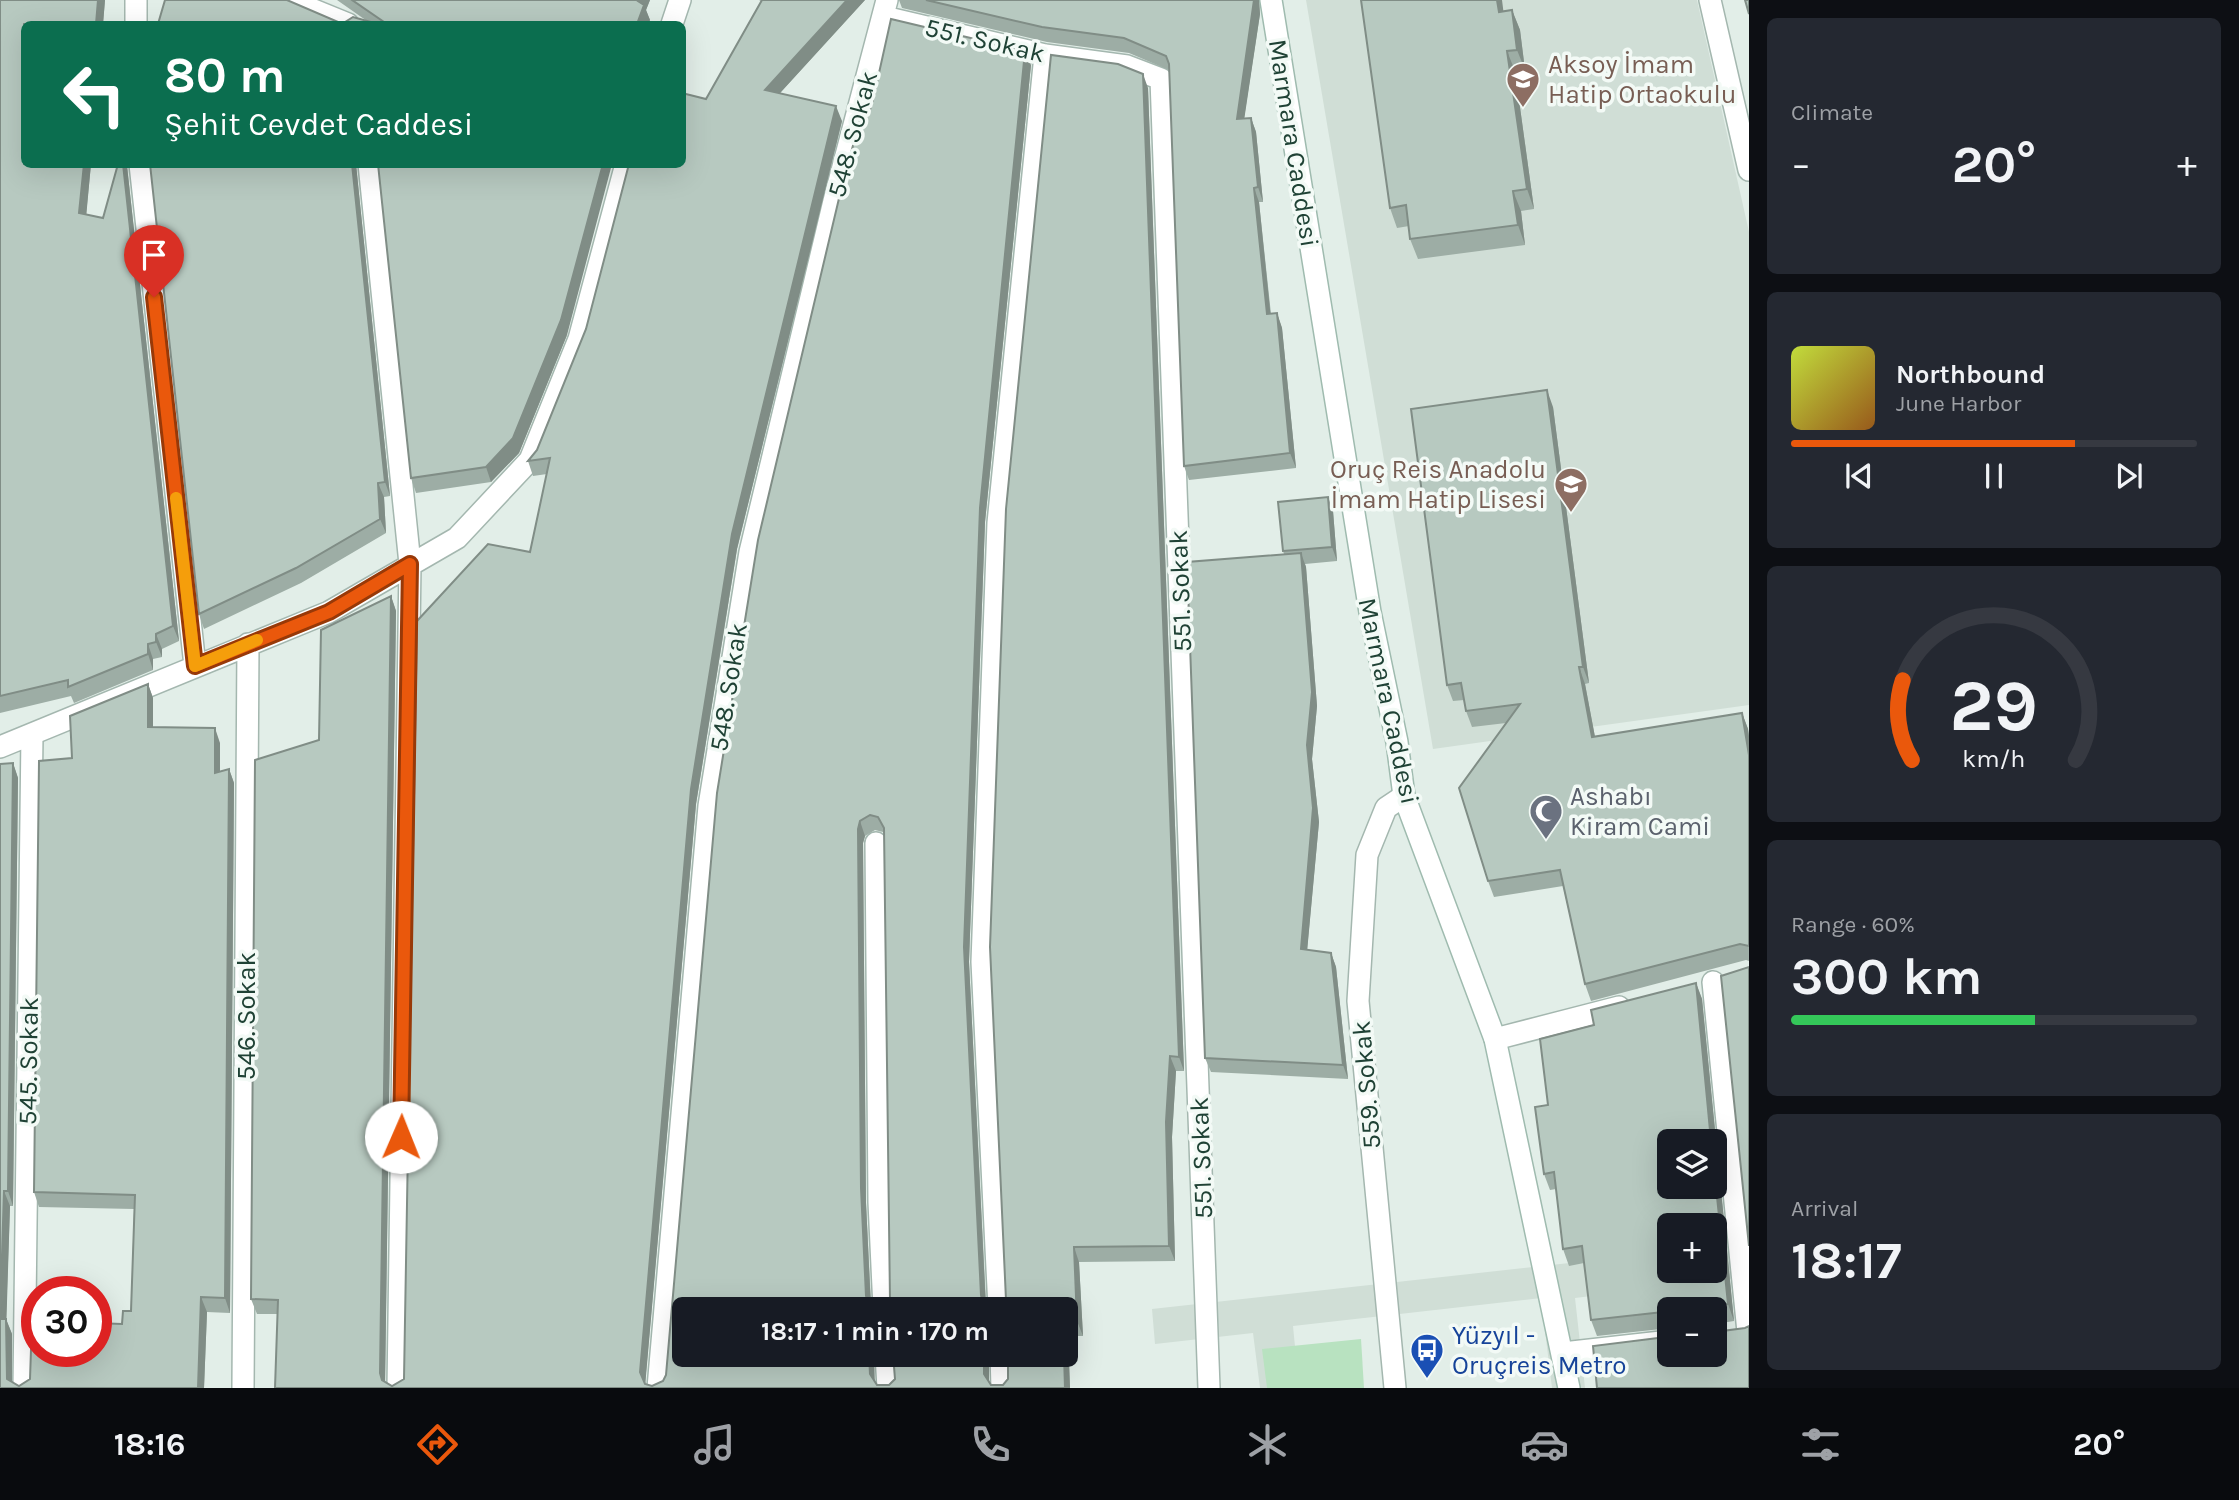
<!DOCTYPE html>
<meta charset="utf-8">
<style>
:root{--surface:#171b24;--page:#242831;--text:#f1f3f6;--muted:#9ea1a6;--line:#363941;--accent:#ea580c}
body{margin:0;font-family:Karla,sans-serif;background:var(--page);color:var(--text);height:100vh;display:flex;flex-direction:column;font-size:26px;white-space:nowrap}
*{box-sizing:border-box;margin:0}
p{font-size:23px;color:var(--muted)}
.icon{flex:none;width:38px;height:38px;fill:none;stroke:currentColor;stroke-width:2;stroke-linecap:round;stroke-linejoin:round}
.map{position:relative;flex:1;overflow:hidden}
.side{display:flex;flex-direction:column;gap:18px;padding:18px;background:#0d0f14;width:490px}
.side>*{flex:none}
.guide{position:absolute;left:21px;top:21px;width:665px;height:147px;border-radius:10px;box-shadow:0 7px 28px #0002;background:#0b6e4f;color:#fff;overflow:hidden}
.buttons{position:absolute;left:1657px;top:1129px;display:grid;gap:14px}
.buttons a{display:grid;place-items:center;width:70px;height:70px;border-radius:10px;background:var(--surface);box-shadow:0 7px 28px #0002;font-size:35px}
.speed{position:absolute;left:21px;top:1276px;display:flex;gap:14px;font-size:35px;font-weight:700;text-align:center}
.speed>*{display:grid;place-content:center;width:91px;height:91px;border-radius:50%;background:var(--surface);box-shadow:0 7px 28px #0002;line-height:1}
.speed .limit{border:10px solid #d22;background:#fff;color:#111}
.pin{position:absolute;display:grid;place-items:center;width:60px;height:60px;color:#fff;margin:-72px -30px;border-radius:50% 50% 50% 0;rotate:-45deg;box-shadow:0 0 7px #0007}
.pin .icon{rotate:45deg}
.me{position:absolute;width:77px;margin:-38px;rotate:1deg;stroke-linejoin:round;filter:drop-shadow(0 0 5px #0008)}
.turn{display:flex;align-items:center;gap:24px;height:147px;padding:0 28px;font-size:32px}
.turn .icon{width:91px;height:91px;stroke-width:2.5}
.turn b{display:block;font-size:49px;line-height:60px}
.big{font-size:52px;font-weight:700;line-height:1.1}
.side .widget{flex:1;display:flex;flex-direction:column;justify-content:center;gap:10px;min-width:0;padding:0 24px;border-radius:10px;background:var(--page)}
.side .dial{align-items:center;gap:0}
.dial svg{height:182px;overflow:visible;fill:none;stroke:var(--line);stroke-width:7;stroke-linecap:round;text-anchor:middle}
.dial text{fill:var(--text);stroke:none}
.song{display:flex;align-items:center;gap:21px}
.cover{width:84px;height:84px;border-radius:10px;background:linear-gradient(135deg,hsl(70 70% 55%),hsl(30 70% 35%))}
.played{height:7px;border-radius:4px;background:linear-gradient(90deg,var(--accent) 70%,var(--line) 70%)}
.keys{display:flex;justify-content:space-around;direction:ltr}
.heat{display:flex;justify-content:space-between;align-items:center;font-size:38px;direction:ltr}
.charge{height:10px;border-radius:5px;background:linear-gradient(90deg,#34c759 60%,var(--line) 0)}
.trip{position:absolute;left:672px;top:1297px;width:406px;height:70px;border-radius:10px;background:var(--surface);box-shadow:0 7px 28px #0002;font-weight:700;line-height:70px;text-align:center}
.menu{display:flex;height:112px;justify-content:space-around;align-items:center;background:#090b0e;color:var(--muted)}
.menu .icon{width:49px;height:49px}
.menu .on{color:var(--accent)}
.menu b{font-size:32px;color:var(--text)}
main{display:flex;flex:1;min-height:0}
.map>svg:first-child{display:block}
</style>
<main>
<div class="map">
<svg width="1749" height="1388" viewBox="0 0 1749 1388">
<rect width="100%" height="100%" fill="#e2eee8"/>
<path fill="#d0ded6" d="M1306,0h391l52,232v473l-316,44z
M1749,1244l-4,33 -170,21 10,90h-33l-11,-90 -248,28 6,62h-39l-7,-55 -98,11 -3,-35 517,-57 1,18h45v-23z"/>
<path fill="#b8e2c0" d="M1361,1339l3,49h-97l-5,-39z"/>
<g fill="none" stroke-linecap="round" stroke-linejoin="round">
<defs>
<path id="street" d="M136,0v24
M289,0l59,24
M1710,0l39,170
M884,17l161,38 82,11 34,13 48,1309
M672,24l8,-24
M140,164l55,502
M369,164l41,400 -12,824
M0,747l329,-135 128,-74 73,-78 49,-121 47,-175
M876,843l3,359 5,107
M1713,982l35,350
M1495,1039l124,-32
M999,1309l-17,-347 16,-439 47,-468
M1563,1353l107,-12
M886,1354l2,34
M1001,1354l1,34
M24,1388l8,-654
M243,1388l5,-744
M658,1388l51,-582 41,-254 84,-351 53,-201
M1395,1388l-37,-387 9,-146 19,-47 18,-12"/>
<path id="secondary" d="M1271,0l99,612 27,130 7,54 91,243 74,349"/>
</defs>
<use href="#street" stroke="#a4b7af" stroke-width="24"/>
<use href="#secondary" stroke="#9fbbaf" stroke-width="24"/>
<use href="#street" stroke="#fff" stroke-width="21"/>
<use href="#secondary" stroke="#fff" stroke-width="21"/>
</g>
<path fill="#9dada5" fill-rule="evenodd" d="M0,0h105l-2,24h-79v140h67l-5,51 17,3 24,-52 52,475 -17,8v8l-9,2v11l-79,33 -3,-7 -71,17z
M337,0h313l-4,10 4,10 -2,4h-490l209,-3z
M759,0h106l-85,93 62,28 -105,428 -41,255 -51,580 7,2 11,-5 3,-6 203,-1262 162,-48 -46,457 -16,440 17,341 8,4 12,-7 142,-1212 36,983h-8l-4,66 3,124 -96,1 4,74h-15l2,52h-795l3,-74h-21l-6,-15 68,-559 72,-144 5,15 -11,771 7,4 12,-7 126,-827 17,-78 -14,2 -5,-15 9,-11 49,-121 120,-230 55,-98zM875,830l8,2 1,2 6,467 -5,5h-12l-2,-3 -5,-100 -3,-360 2,-7zM684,1309h382v45l-63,31h-12l-2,-3 -112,3 -2,-3z
M899,0h360l1,14 -16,104h7l5,14 7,70h-4l12,112 6,-1 5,15 14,140 -107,12 -5,-14 -15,-396 -40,-17 -82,-11 -145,-34z
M1512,10l8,20 5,40 -10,1 19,138 -13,2 4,34 -107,14 -8,-20 -1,-13 -12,2 -7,-20 114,-197z
M356,165l34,331 -6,1 2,36 -85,50 -97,46 -5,-15z
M567,335l-48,118 -28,29 -75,11 -5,-15z
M1553,407l36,276 -4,1 10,53 147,-24 6,16 1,7v225l-3,-1 -155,41 -6,-17 -22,-98 -69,11 -6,-16 18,-158 -34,4 -6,-16 -2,-11 -11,1 -6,-16z
M1333,511l4,50 -32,3 1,3 11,139 -5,53 7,63 -12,128 24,3 5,14 12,112 -137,-7 -6,-14 79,-504 -1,-3z
M148,684l5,14v29l67,16v28l9,-2 5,14 -4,530 -23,-1 -3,76h-204l13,-625 5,15 -5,428h-3l-4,113 6,15v48l7,4 103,-62 9,-13 3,-102 -95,-2 -5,-15 38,-434z
M1696,983l6,16 32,322 -19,3v-15h-45v19l-73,8 -6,-16 -7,-57 -15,3 -6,-17 -7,-60 -6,1 -6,-16 4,-69 46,-80z"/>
<path fill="#808d86" d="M98,0h7l-2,24h-7z
M639,0h11l-4,10 4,10 -2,4h-11z
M847,0h18l-95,104 -5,-14z
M1254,0h5l1,14 -18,120 -5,-15z
M1497,0h5l4,32 -7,-20z
M1512,10l8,20 5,40 -8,-20z
M1025,51l6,14 -46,457 -16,440 17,347 -5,-14 -17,-348 16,-439z
M1507,51l8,20 19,138 -7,-20z
M1143,74l5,14 36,983 -5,-14z
M836,106l6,15 -105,428 -41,255 -51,583 -5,-15 51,-583 41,-255z
M1251,118l5,14 7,70 -5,-15z
M84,164h7l-6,65 -6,-16z
M123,164h3l1,2 52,475 -6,-15z
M352,164h4l34,332 -5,-14z
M603,164h9l-45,171 -48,118 -28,29 -5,-15z
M1254,188l5,14 13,127 -5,-15z
M1513,191l8,20 4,34 -7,-20z
M1277,313l5,15 14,140 -6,-15z
M1547,390l6,17 36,276 -6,-16z
M378,483l6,14 2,36 -6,-14z
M1328,497l5,14 4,50 -5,-14z
M1301,553l5,14 11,139 -5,53 7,63 -13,141 -5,-14 6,-204z
M391,596l5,15 -11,777 -5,-15z
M156,634l6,15v8l-6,-15z
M148,644l5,15v11l-5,-16z
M1579,667l6,17 13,69 -6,-16z
M148,684l5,14v44l-5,-15z
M1742,713l6,16 1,7v19z
M215,728l5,15v45l-5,-15z
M13,763l5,15 -5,428 -5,-15z
M229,769l5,14 -4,530 -5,-15z
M860,821l5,15 -2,7 3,360 5,106 -5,-13 -5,-108 -3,-359z
M1331,953l5,14 12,112 -5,-14z
M1696,983l6,16 32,322 -6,-17 -13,-127v-36h-4z
M1170,1056l6,15 -4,66 3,124 -6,-15 -3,-124z
M4,1191l6,15 -4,128 -6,-15z
M1074,1247l5,15 4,74 -6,-15z
M201,1297l6,15 -3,76h-6z
M6,1319l6,15v54l-5,-9z
M1066,1331l2,5 2,52h-5l-1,-34h2z
M869,1354h5l1,34 -5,-14z
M984,1354h5v34l-5,-14z"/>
<path fill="#b7c9c0" stroke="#808d86" stroke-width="2" fill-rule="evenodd" d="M0,0h98l-2,24h-72v140h60l-5,49 24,5 15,-54h5l50,462 -17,8v8l-8,2v10l-80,33v-7l-68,16z
M165,0h122l51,22h7l8,-5 25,7h-220z
M352,0h287l-1,1 6,4 -7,19h-250z
M762,0h85l-82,90 71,16 -104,428 -41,255 -51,583 5,12 7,2 11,-5 3,-6 51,-582 41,-253 83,-350 21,-78 7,1 4,-13 18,-81 134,32 -45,457 -16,439 17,348 2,7 11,5 12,-7 -16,-353 16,-438 45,-454 67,9 25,10 36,983 -9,-1 -4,66 3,124 -95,1 3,74 -11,1v-13h-382v45h185l1,20 7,11h12l6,-6 -2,-25h91v20l7,11h12l5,-6v-25h56l1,34h-790l3,-88 -27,-1 4,-539 64,-20 2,-110 70,-34 -11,777 2,7 10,6 12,-7 13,-758 71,-77 42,8 20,-94 -22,3 9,-11 49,-121 43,-165h53v-71l24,6zM870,815l8,2 6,11 6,473 -5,5h-12l-7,-10 -5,-108 -3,-359 2,-8z
M926,0h328l-17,119 14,-1 7,69 -4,1 13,126 10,-1 13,140 -106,13 -15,-402 -3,-8 -42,-18 -82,-11z
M1361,0h136l2,12 13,-2 5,40 -10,1 20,138 -14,2 5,34 -108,14 -4,-34 -16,3z
M1745,0h4v14z
M150,164h202l33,318 -7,1 2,36 -84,49 -97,46z
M378,164h225l-42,156 -48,118 -27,29 -75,11z
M1547,390l36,277h-4l13,70 150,-24 7,42v191l-9,-2 -155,40 -25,-114 -72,11 -29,-93 61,-84 -54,7 -5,-28 -14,2 -36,-276z
M1328,497l4,50 -49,4 -5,-49z
M1301,553l11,139 -5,53 6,63 -12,141 30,4 12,112 -138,-7 -18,-496z
M148,684v43l67,1v45l14,-4 -4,529 -24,-1 -3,91h-198v-624l13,-1 -5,428h-4l-4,128h6l1,60 12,7 11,-7 2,-59h5v31h59v-28l26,1 1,-13h8l4,-116 -101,-3 5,-431 33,-3 -2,-42z
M1749,967v279l-28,-270z
M1696,983l15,158h-41v45h45v-9l13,127 -26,5h-32v5l-7,-2 -72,8 -9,-74 -19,3 -9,-77 -10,2 -9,-67 13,-2 -8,-66 54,-14 -3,-15zM1670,1225h45v45h-45z
M1749,1326v62h-152l-4,-42 73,-9 4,-2v19h45v-22l30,-4z"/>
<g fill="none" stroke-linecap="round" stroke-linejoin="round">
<defs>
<path id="route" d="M154,297l41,369 134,-54 81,-48 -9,573"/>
</defs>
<use href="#route" stroke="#983908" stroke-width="18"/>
<use href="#route" stroke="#ea580c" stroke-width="12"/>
<path stroke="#f59e0b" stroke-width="12" d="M176,498l19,168 62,-26"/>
</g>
<defs>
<symbol id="school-pin" viewBox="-11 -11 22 30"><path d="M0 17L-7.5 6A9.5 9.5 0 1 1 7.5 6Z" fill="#8d6e63" stroke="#f3faf6"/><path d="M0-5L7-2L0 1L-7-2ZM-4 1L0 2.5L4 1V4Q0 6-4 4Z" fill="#fff"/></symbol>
<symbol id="mosque-pin" viewBox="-11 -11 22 30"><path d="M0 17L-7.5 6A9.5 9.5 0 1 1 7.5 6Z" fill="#6b7280" stroke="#f3faf6"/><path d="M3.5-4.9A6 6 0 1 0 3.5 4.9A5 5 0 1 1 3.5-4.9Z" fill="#fff"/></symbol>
<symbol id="bus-pin" viewBox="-11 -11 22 30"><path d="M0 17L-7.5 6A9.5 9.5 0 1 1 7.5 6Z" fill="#1a4fb4" stroke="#f3faf6"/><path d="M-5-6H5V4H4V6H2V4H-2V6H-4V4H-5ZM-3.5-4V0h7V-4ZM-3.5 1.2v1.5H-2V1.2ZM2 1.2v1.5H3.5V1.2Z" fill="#fff"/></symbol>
</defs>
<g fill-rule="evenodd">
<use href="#school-pin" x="1504" y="60" width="38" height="52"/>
<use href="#school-pin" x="1552" y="465" width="38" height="52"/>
<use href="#mosque-pin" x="1527" y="792" width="38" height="52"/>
<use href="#bus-pin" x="1408" y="1331" width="38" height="52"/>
</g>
<g text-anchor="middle" stroke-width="7" stroke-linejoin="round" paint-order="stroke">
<g font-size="26" fill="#1f4235" stroke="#f3faf6">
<text transform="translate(985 40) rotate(13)" y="9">551. Sokak</text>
<text transform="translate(852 134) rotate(-75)" y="9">548. Sokak</text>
<text transform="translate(1294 143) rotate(81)" y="9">Marmara Caddesi</text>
<text transform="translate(1180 591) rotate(-92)" y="9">551. Sokak</text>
<text transform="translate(728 687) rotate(-81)" y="9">548. Sokak</text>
<text transform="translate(1389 701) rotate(78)" y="9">Marmara Caddesi</text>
<text transform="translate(246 1016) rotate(-90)" y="9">546. Sokak</text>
<text transform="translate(28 1061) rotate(-89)" y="9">545. Sokak</text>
<text transform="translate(1366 1085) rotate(-95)" y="9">559. Sokak</text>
<text transform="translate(1201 1158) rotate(-92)" y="9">551. Sokak</text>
</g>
<g font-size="26" fill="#785e54" stroke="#f3faf6" text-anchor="start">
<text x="1548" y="73">Aksoy İmam<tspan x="1548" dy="30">Hatip Ortaokulu</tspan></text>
<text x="1546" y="478" text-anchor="end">Oruç Reis Anadolu<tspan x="1546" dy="30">İmam Hatip Lisesi</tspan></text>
</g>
<g font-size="26" fill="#5b616d" stroke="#f3faf6" text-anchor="start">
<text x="1570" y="805">Ashabı<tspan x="1570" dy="30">Kiram Cami</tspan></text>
</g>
<g font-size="26" fill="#164399" stroke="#f3faf6" text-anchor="start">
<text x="1452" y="1344">Yüzyıl -<tspan x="1452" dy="30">Oruçreis Metro</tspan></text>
</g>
</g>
</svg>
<div class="buttons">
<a><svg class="icon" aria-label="layers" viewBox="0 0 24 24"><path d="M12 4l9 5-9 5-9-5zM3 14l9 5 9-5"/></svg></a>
<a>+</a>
<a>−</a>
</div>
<div class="speed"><div class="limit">30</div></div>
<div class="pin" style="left:154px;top:297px;background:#d93025"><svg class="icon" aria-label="arrive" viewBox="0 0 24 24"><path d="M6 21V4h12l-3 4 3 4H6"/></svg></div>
<svg class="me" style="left:401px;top:1137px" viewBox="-20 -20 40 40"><circle r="19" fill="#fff"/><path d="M0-13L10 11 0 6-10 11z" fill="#ea580c"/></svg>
<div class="trip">18:17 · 1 min · 170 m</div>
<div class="guide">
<div class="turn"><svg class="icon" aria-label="left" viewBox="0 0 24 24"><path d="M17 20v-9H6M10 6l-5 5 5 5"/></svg><div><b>80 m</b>Şehit Cevdet Caddesi</div></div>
</div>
</div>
<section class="side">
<div class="widget"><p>Climate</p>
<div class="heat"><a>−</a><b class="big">20°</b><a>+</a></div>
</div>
<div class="widget">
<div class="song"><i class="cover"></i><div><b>Northbound</b><p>June Harbor</p></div></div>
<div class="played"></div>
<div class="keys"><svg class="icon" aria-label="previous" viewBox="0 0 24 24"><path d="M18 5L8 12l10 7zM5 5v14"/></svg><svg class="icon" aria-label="pause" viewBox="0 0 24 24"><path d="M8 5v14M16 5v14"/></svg><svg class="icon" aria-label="next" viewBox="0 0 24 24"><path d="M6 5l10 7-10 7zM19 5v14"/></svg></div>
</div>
<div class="widget dial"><svg viewBox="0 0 100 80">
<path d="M14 69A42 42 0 1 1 86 69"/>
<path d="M14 69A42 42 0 0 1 10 34" stroke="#ea580c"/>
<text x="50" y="56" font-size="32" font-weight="700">29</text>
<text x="50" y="72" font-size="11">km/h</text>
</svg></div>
<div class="widget"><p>Range · 60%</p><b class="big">300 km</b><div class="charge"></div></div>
<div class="widget"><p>Arrival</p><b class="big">18:17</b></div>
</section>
</main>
<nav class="menu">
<b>18:16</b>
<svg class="icon on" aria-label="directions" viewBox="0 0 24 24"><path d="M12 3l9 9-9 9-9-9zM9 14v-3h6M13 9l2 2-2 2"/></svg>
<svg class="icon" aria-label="music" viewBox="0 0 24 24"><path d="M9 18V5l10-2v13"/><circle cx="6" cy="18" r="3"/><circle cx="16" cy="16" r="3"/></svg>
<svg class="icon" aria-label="phone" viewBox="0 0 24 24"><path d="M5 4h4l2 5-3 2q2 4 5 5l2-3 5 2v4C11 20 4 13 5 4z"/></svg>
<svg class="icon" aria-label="climate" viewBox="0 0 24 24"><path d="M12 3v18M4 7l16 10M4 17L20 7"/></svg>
<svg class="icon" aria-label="car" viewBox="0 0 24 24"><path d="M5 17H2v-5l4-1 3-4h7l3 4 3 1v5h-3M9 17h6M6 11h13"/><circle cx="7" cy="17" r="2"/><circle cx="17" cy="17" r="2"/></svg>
<svg class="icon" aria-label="filters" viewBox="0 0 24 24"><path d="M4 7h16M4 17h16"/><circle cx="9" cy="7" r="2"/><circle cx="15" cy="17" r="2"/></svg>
<b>20°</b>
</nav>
